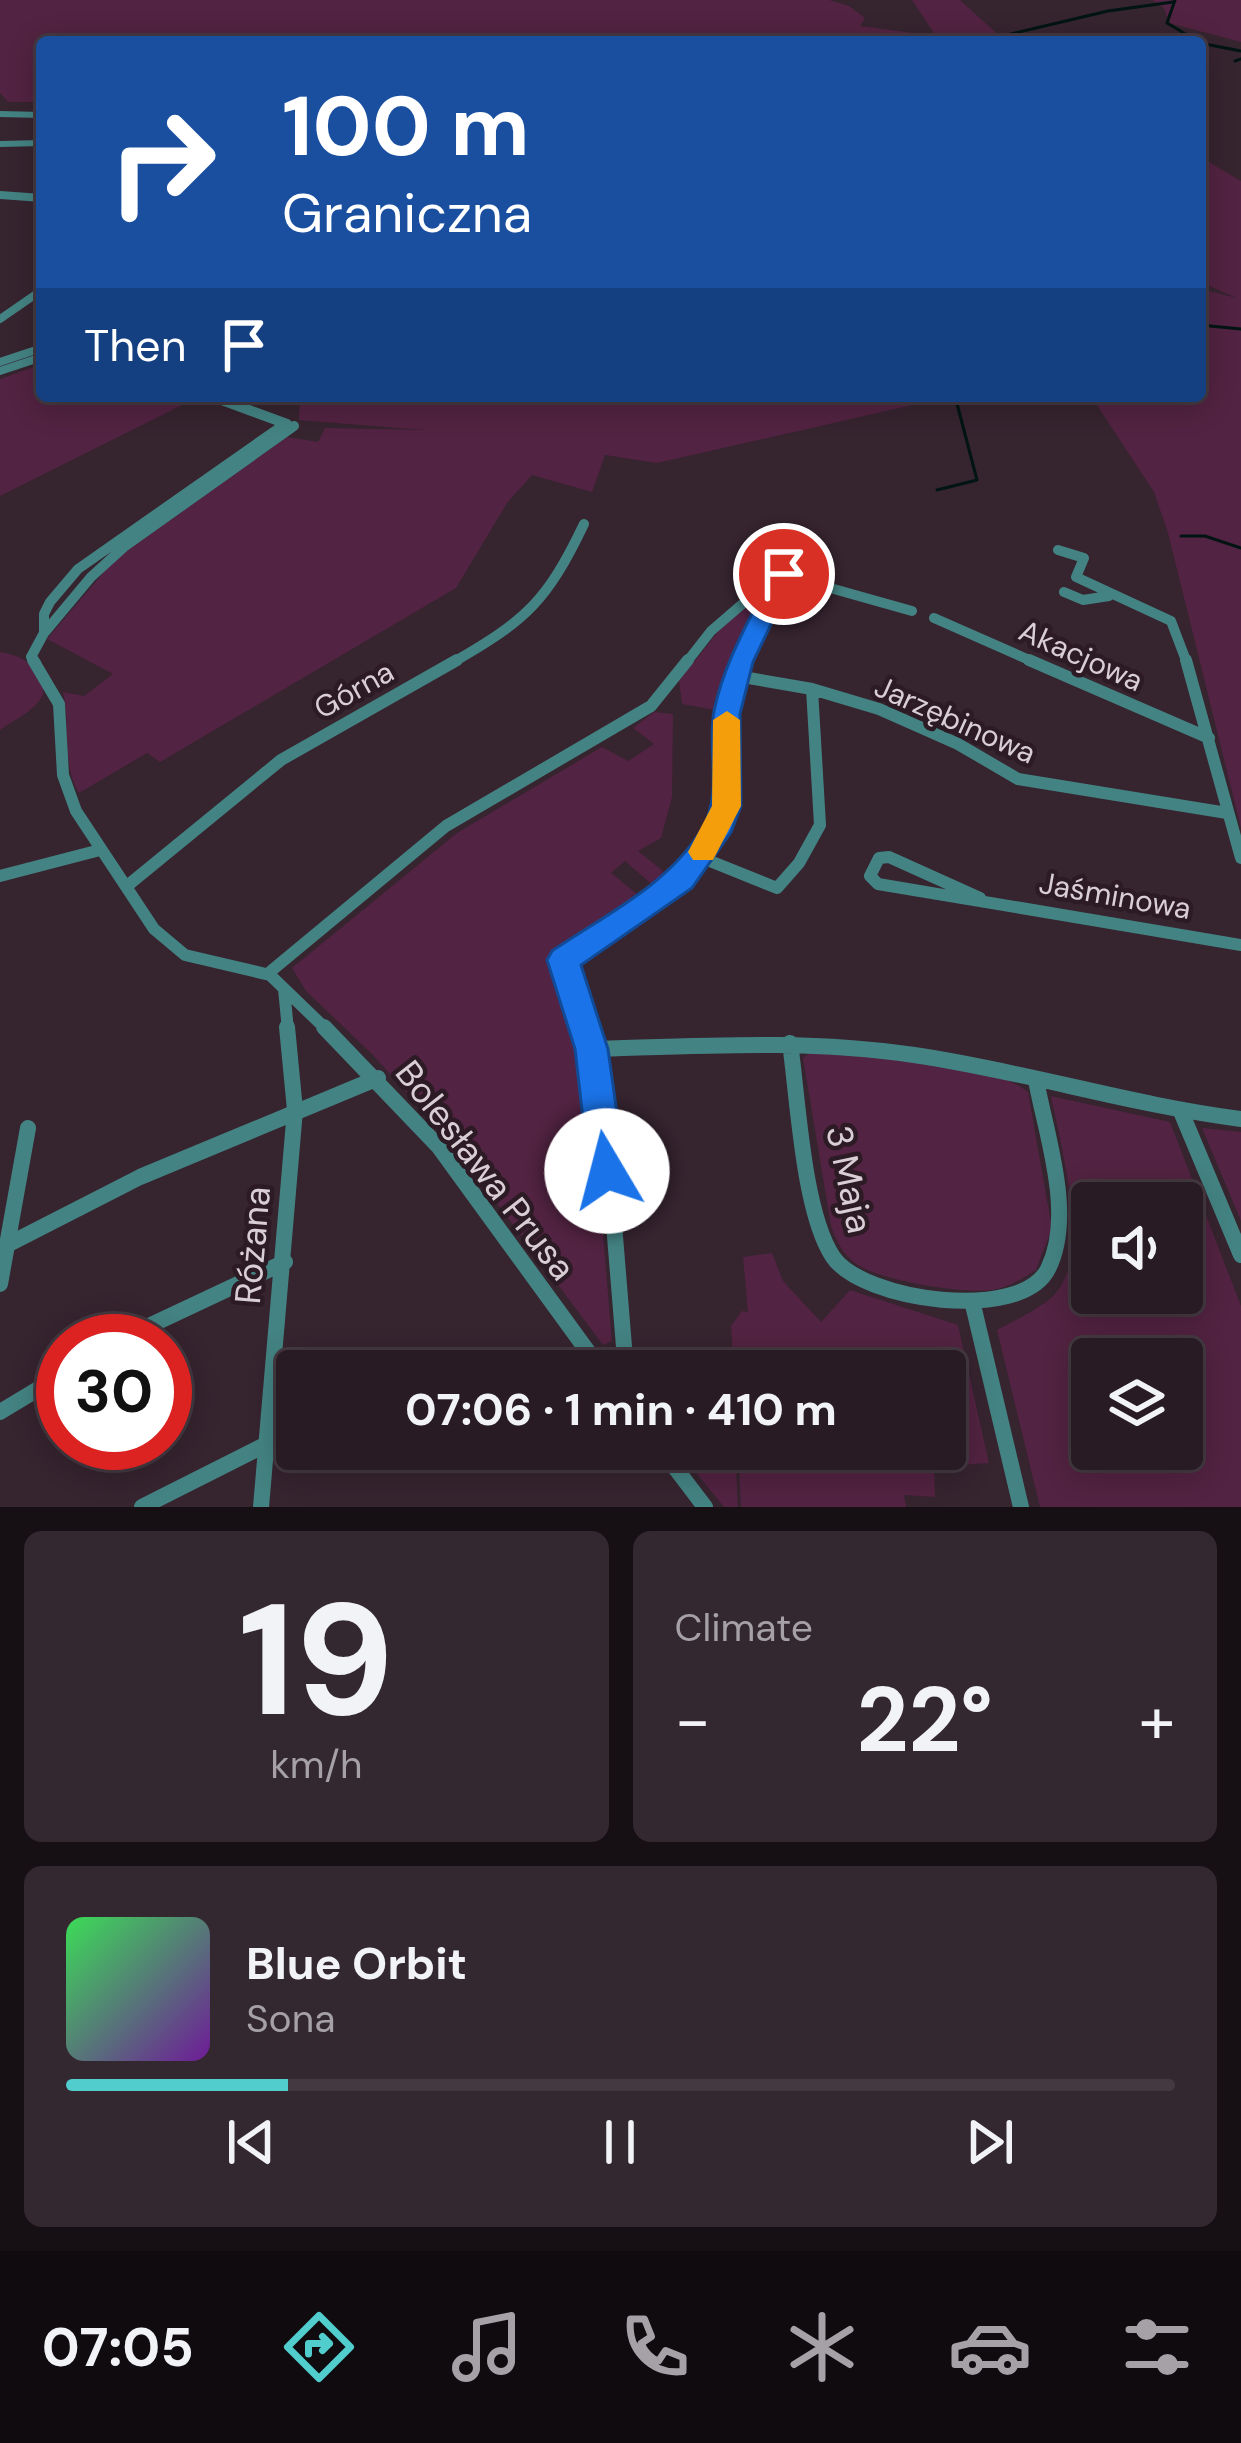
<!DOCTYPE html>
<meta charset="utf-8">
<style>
:root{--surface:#281b23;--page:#342830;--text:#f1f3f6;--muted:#a5a1a6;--line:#443941;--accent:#52cdcd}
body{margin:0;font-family:"DM Sans",sans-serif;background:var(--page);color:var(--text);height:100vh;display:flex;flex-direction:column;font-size:45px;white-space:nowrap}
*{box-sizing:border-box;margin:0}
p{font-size:39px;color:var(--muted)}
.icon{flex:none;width:66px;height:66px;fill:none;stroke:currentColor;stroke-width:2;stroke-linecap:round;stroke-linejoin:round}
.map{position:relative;height:1507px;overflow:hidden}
.panel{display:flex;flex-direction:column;gap:24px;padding:24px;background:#160f13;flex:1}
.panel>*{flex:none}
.banner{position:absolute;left:36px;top:36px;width:1170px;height:366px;border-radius:12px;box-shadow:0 6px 30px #0003,0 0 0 3px var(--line);background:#1a4fa0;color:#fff;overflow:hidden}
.controls{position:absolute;left:1071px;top:1182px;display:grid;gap:24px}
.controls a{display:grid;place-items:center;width:132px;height:132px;border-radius:12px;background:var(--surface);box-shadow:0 6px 30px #0003,0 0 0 3px var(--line);font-size:60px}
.speed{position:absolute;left:36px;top:1314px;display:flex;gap:24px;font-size:60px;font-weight:700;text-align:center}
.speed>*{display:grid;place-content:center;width:156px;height:156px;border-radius:50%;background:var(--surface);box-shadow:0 6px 30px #0003,0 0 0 3px var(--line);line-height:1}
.speed .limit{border:18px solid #d22;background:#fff;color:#111}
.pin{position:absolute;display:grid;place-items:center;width:102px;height:102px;color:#fff;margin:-51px;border:6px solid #fff;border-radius:50%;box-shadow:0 3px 12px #0007}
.me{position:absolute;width:132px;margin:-66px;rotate:352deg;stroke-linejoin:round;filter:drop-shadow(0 0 9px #0008)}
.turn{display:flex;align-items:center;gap:42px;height:252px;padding:0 48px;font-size:54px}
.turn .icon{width:156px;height:156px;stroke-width:2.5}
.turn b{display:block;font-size:84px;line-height:102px}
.then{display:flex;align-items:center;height:114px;padding:0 48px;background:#0003;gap:24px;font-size:45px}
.big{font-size:90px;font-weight:700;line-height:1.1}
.panel .widget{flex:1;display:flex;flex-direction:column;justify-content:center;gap:18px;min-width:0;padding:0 42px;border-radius:18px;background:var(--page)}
.panel .dial{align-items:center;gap:0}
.dial b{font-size:156px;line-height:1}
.song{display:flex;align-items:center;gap:36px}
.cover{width:144px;height:144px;border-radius:18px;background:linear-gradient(135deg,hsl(130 70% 55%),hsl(280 70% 35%))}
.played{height:12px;border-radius:6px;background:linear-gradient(90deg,var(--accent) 20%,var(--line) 20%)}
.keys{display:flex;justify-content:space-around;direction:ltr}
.heat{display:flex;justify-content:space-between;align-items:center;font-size:66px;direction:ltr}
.panel .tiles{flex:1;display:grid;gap:24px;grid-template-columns:1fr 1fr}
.widget:last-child{grid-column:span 2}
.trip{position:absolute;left:276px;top:1350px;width:690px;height:120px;border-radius:12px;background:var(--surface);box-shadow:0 6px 30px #0003,0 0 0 3px var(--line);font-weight:700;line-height:120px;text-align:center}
.menu{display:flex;height:192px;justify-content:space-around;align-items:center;background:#100b0e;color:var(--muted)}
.menu .icon{width:84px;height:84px}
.menu .selected{color:var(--accent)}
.menu b{font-size:54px;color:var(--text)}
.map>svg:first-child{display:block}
</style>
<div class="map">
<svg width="1241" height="1507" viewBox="0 0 1241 1507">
<rect width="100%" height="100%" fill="#36242f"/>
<path fill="#522342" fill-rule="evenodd" d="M0,0h829l20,6 16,12 -5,8 76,10 -24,-36h48l46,42h-964v60h-34l-8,-9z
M1152,0h89v42l-72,-19 -5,-15z
M1200,157l41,24v647l-73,-295 -14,-41 -63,-96h109v-107l37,9 -37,-16z
M42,364v32h144v7l-186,93v-117z
M300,396h652l-295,67 -52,-8 -13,37 -60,-17 -25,28 -51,85 -296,174 -13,-9 -68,40c-18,-28 -8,-69 -16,-101l21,4 29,-22 -66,-35 67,-79 173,-123 31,5 7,-14 99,2 -125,-10z
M776,581l-39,74 -16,56 -39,-7 -3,-23 41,-52z
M0,652c15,3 23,5 34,16 28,30 -10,46 -34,62z
M654,712l19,2 -1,83 -11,41 -23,13 31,25 -13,12 -31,-27 -14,12 31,25 -93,60c47,114 52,260 63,383l-9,4 -149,-199 -80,-90 -68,-65 -14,-23 165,-135 145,-86 26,14 26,-17 -21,-16z
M812,1051c53,5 177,9 216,41l24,136 -16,42c-13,8 -27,17 -43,20 -30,4 -112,-9 -137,-26 -13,-10 -20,-23 -25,-38l-28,-168z
M1051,1096l119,26 71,184v201h-201l-43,-177c18,-10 41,-20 56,-34 40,-38 7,-152 -2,-200zM1092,1203h90v90h-90zM1092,1359h90v90h-90z
M1202,1128l39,4v89z
M772,1253l11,28 38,41 29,-32 108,35 31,138 -55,4 1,30 -31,-2 2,12h-165l-3,-58h207v-78h-211l-3,-45 11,-15 6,1 -5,-55z
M677,1449h58l3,58h-14z"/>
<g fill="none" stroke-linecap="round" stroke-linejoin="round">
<path stroke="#001414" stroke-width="3" d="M1175,0l-8,23 32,19
M977,42l131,-31 65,-9
M1200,43l41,8
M1235,61l6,-2
M1200,325l41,4
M937,490l40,-10 -22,-84
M1181,536h24l36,12"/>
<path stroke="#448383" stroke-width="6" d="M0,114l42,1
M0,144l42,-1"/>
<path stroke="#448383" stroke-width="8" d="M0,195l42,3
M0,319l42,-29
M0,362l42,-14
M0,371l42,-14"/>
<path stroke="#448383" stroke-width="10" d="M211,396l76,28
M1058,550l26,8 -8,19 95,44 16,42
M1064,592l19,8 26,-4
M934,618l102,45
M45,632l46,-55 33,-30 170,-121
M36,663l-5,-6 13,-24v-19l6,-12 28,-33 207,-145
M452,663c75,-43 95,-62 132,-139
M686,663l25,-32 64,-55 9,-1
M740,663l44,-88 128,36"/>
<path stroke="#448383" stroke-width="12" d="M33,660l26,44 4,71 13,36 78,118 31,26 85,20 57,55
M1029,660l180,78
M1186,660l55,198
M737,676l75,13 67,20 79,35 60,35 209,34
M700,857l77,31 22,-25 21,-38 -8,-136
M0,876l100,-26
M127,886l154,-126 176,-100
M980,898l-91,-41 -10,1 -9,18 8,8 363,61
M271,971l175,-145 205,-120 37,-46
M284,989l4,41
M584,1030l-21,-70 118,-80 35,-48 10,-26v-92l15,-54"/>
<path stroke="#448383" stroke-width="16" d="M324,1027l115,120 163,224
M584,1027l25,136 17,208
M790,1043c8,56 13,169 43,214 30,44 188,66 215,12 27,-54 -2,-134 -12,-189
M591,1049c108,-3 216,-10 323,6 110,16 217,50 327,64
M1182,1114l59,141
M7,1245l133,-68 238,-99
M0,1284l28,-156
M973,1305l48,202
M117,1341l168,-79
M0,1412l63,-38
M661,1449l44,58
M142,1507l125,-63
M261,1507l34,-397 -8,-83"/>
</g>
<path fill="#1a73e8" stroke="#114b97" stroke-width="3" d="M784,567l11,7 -42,88 -13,52 1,92 -10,26 -39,56 -111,77 27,84 17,122 -5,12 -13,4 -13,-4 -5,-12 -14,-122 -28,-89 5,-9c53,-36 116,-66 150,-122 21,-35 5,-80 12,-118 10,-49 36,-92 58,-137z"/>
<path fill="#f59e0b" d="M727,711l13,9 1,86 -28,54h-20l-5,-8 24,-46 1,-86z"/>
<g text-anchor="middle" stroke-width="9" stroke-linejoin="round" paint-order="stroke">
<g font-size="30" fill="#daced5" stroke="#2c1b25">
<text transform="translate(1081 656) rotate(24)" y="10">Akacjowa</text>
<text transform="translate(354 690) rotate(-29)" y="10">Górna</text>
<text transform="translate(955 720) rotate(24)" y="10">Jarzębinowa</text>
<text transform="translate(1115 896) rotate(10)" y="10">Jaśminowa</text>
</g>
<g font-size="36" fill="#daced5" stroke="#2c1b25">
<text transform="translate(486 1170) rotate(52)" y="13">Bolesława Prusa</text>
<text transform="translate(850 1179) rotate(78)" y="13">3 Maja</text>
<text transform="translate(252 1245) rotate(-85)" y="13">Różana</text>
</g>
</g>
</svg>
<div class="controls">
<a><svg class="icon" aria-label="sound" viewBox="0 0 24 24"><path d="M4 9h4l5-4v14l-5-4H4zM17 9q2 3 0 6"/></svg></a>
<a><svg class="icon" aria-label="layers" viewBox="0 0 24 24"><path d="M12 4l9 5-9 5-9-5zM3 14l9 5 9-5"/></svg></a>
</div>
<div class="speed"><div class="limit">30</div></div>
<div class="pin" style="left:784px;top:574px;background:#d93025"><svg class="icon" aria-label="arrive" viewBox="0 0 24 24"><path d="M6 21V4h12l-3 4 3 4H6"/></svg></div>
<svg class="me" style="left:607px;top:1171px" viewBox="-20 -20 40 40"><circle r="19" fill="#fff"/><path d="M0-13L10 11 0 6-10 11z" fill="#1a73e8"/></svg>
<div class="trip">07:06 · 1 min · 410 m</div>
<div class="banner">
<div class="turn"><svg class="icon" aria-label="right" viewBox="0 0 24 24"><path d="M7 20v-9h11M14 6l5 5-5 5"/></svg><div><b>100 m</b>Graniczna</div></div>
<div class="then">Then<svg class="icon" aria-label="arrive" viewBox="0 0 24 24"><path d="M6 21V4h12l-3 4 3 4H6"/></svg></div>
</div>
</div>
<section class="panel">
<div class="tiles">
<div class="widget dial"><b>19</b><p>km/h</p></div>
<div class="widget"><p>Climate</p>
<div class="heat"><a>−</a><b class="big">22°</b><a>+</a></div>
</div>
<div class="widget">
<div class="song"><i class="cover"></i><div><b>Blue Orbit</b><p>Sona</p></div></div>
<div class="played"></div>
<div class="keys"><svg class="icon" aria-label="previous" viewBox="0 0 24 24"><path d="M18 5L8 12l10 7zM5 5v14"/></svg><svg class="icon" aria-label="pause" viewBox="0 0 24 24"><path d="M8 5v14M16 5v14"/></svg><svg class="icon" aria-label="next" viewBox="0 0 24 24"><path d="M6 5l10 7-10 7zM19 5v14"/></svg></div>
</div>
</div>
</section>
<nav class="menu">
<b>07:05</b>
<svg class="icon selected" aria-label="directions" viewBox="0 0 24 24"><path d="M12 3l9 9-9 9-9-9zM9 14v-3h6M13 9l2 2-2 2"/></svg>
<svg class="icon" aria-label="music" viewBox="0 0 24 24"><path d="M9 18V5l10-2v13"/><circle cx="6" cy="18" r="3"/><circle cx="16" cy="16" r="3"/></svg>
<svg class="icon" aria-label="phone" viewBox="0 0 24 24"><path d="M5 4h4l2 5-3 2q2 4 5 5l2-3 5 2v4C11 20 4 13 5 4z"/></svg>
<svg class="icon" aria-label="climate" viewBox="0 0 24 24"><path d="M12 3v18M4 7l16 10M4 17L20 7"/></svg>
<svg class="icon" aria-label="car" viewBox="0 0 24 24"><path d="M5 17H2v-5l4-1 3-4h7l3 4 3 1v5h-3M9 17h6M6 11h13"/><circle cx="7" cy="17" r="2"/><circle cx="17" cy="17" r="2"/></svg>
<svg class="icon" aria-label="filters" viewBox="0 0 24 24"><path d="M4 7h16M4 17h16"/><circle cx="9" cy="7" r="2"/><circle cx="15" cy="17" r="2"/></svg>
</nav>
